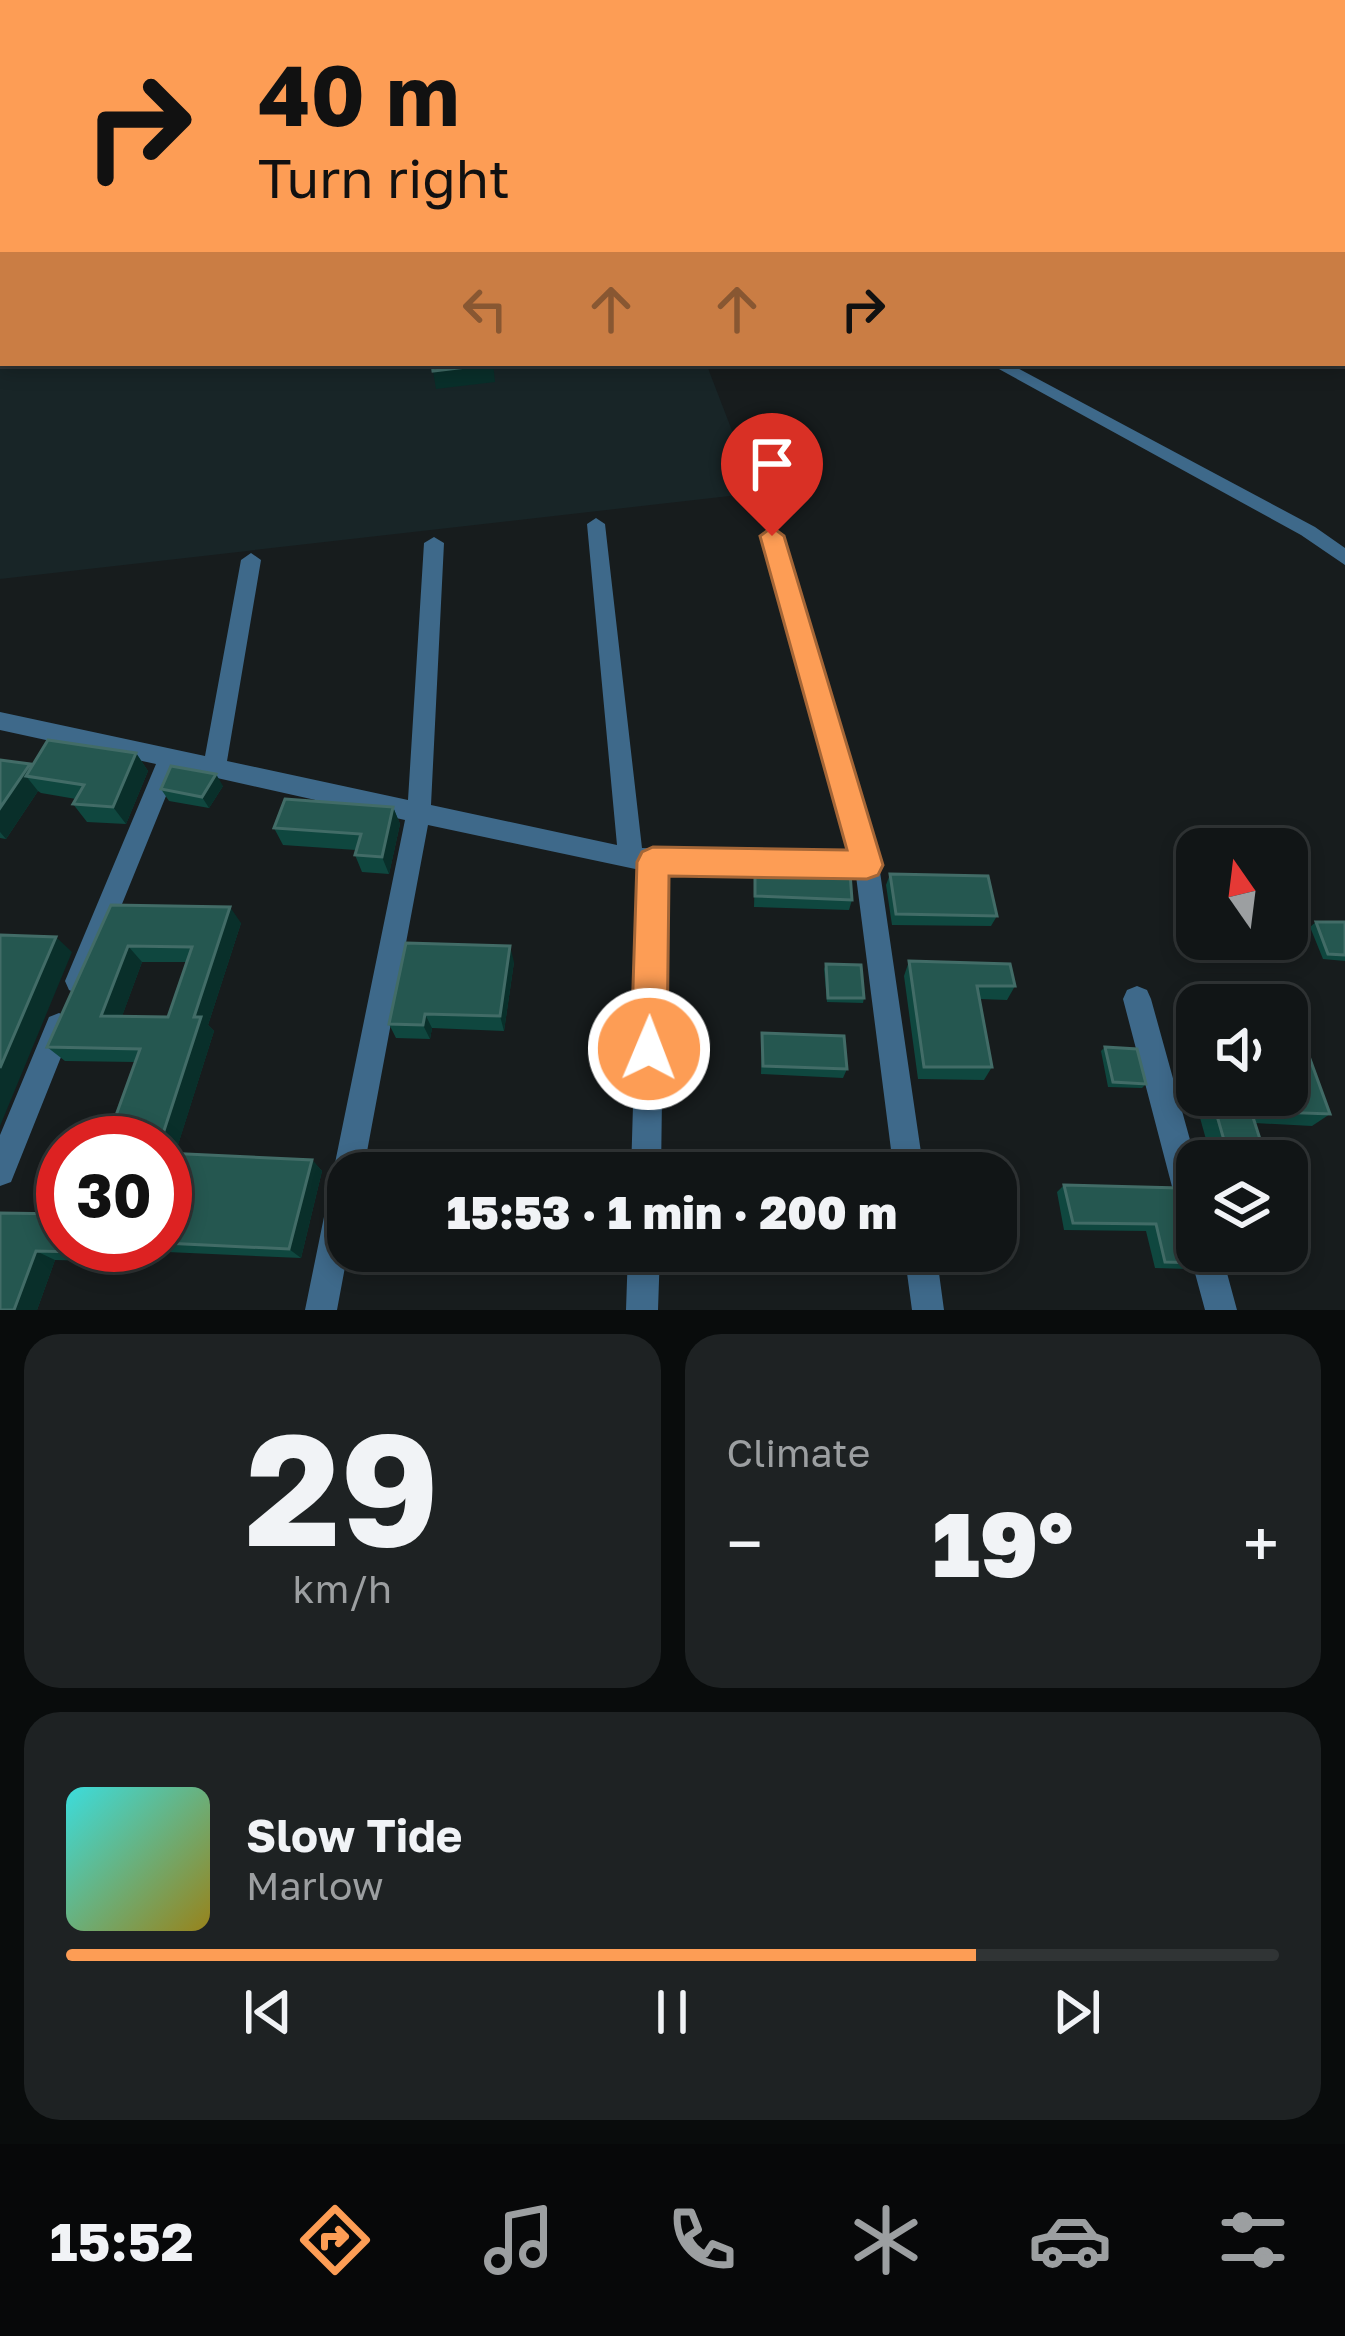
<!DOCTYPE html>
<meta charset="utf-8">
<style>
:root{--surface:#111516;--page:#1e2223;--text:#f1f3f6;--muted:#9c9fa1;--line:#303435;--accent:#fd9d55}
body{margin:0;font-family:"Golos Text",sans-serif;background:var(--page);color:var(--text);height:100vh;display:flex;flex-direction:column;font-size:45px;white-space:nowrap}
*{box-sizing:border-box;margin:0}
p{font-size:39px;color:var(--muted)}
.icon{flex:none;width:66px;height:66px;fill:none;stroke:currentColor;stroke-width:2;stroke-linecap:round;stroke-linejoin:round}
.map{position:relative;height:1310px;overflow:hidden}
.sheet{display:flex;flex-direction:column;gap:24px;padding:24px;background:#090c0c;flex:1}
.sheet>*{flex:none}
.top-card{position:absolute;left:0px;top:0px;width:1347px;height:366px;box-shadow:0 6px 18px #0003,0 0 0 3px var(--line);background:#fd9d55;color:#111;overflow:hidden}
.needle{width:78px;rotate:346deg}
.controls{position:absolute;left:1176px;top:828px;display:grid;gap:24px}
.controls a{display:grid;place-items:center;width:132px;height:132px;border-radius:24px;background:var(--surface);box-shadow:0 6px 18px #0003,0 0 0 3px var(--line);font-size:60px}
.speed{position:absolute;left:36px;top:1116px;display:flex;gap:24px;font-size:60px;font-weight:700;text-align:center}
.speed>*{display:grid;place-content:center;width:156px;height:156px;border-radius:50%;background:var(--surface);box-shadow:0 6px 18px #0003,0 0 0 3px var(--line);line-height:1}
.speed .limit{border:18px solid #d22;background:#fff;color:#111}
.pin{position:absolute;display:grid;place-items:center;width:102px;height:102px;color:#fff;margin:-123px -51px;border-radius:50% 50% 50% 0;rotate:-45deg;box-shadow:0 0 12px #0007}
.pin .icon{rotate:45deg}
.me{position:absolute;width:132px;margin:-66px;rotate:1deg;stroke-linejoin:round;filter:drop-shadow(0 0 9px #0008)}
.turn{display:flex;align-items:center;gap:42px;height:252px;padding:0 60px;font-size:54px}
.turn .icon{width:156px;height:156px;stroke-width:2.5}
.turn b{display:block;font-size:84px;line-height:102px}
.lanes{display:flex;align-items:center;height:114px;padding:0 60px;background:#0003;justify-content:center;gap:60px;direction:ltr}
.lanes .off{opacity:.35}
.big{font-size:90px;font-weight:800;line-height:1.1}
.sheet .widget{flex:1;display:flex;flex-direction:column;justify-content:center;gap:18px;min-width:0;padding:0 42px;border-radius:36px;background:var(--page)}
.sheet .dial{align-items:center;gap:0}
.dial b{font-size:156px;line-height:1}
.song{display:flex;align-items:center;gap:36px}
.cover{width:144px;height:144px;border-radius:18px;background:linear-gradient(135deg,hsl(180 70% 55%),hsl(50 70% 35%))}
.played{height:12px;border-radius:6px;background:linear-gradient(90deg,var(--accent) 75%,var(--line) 75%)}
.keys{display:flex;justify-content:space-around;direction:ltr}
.heat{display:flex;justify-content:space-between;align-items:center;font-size:66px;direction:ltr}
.sheet .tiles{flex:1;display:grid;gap:24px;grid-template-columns:1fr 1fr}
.widget:last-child{grid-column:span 2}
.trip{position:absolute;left:327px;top:1152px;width:690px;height:120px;border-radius:36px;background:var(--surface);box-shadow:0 6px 18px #0003,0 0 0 3px var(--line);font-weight:800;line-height:120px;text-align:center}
.tab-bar{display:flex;height:192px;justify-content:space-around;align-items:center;background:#070809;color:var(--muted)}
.tab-bar .icon{width:84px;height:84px}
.tab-bar .active{color:var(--accent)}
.tab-bar b{font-size:54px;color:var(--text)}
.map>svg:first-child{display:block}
</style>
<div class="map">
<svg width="1345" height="1310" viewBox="0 0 1345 1310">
<rect width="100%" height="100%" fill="#171c1d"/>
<path fill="#182527" d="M0,244l3,119h703l50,130 -756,86z"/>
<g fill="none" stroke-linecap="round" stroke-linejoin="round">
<path fill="#3e698a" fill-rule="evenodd" d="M288,0h12l3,3h-12z
M0,15h3v6h-3z
M1344,84h1v7h-1z
M988,363h20l307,164 30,21v17l-44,-30z
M596,518l9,6 37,324 209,6 -88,-318 9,-6 9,6 98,329 45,308h-30l-38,-297 -191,-5 -4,302h-30l9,-303 -212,-45 -65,348h-15v78l-11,59h-32l100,-490 -228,-51 -90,221 -9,4 -9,-4 -4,-9 91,-217 -156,-34v-18l205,44 36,-196 10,-7 10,7 -34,201 181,39 16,-257 10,-6 10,6 -13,262 186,40 -30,-321z
M1137,986l10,4 4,9 46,166v72l-11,-5 -5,-11 -58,-222 4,-9z
M59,1013l10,4 4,10 -62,155 -11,4v-51l49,-118z
M1197,1238v13h24l16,59h-32l-16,-59z
M628,1251h32l-2,59h-32z
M904,1251h32l8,59h-32z"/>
<path fill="#3e698a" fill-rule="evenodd" d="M1344,121h1v8h-1z
M0,227h3v10h-3z"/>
</g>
<path fill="#0f473f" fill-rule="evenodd" d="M136,753l12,18 -22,53 -39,-2 -14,-18 3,-5 -35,-6 -3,-2 -32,48 -6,-1v-78l30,4 2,2z
M223,786l-14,22 -40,-7 -8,-12z
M393,807l7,17 -11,50 -27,-2 -7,-17 1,-5 -73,-5 -9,-17z
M755,869l97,31 -3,10 -95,-3z
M890,874l107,42 -6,10 -99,-1 -6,-40z
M111,905l130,18 -33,102 6,6 -39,123 137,6 10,11 -21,87 -156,-7 -4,11 -86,-2 -18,50h-37v-97l63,32h102v-102l-30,-81 -70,-1 -18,-14zM142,962h45l-19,55 -46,-1z
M1316,922h29v39l-22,-2 -13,-32z
M909,961l106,25 -8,14 -27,-1 12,68 -8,13 -66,-1 -14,-103z
M514,962l-10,69 -72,-3 -2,11 -34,-1 -7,-14z
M826,964l38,34 -1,5 -36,-1 -3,-33z
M762,1033l85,36 -4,9 -82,-4z
M1105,1047l41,37 -4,4 -34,-1 -7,-36z
M1197,1084v11h90l43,19 -18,12 -57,-3 12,38h-55l-20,-72z
M1064,1185l116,3 20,75 -11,6 -34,-1 -9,-37 -82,-1 -7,-38z"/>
<path fill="#092f2a" d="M493,363l2,19 -59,7 -3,-18z
M136,753l12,18 -22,53 -13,-17z
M30,764l12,14 -16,-2 12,15 -32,48 -6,-7v-24z
M216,774l7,12 -14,22 -7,-11z
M393,807l7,17 -11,50 -7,-17z
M230,907l11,16 -33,102 6,6 -42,133 -7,-5v-16h-5l34,-126z
M56,937l16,15 -72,174v-58z
M128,946l14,16 -25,68 -16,-14z
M510,946l4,16 -10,69 -4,-15z
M425,1014l7,14 -2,11 -7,-14z
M312,1160l10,11 -21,87 -12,-9z
M127,1245h8l10,6 -4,11 -17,-9z
M36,1251l19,9 -18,50h-23z"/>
<path fill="#255750" stroke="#426c67" stroke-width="3" fill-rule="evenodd" d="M1155,0h190v8l-1,3v-8h-200z
M432,363h60v1l-59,7z
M48,740l88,13 -23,54 -40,-3 11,-19 -58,-9z
M0,760l30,4 -30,44z
M171,766l45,8 -14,23 -41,-8z
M285,799l108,8 -11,50 -27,-2 6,-21 -87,-6z
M755,869l95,4 2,27 -97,-4z
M890,874l98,2 9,40 -101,-2z
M111,905l119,2 -36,110h7l-41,126h-54l34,-94 -93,-2zM128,946l64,1 -24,70 -67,-1z
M1316,922h29v33l-17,-1z
M0,935l56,2 -56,131z
M406,943l104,3 -10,70 -75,-2 -2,11 -34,-1z
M909,961l101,3 5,22h-38l15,81h-68z
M826,964l35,1 3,33h-36z
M762,1033l82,3 3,33 -84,-3z
M1105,1047l32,2 9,35 -33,-2z
M1287,1048h19l24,66 -79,-3 16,50h-37l-19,-66h76z
M165,1153l147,7 -23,89 -124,-6z
M936,1162l53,1 2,10h-53z
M1064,1185l116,3 17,49v14h2l1,12 -35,-1 -9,-38 -83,-1z
M0,1213l63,1v31h64l-3,8 -88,-2 -22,59h-14z"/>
<path fill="#fd9d55" stroke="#a46637" stroke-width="3" d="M772,527l12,9 99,329 -5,10 -11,4 -198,-3 -2,173 -5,13 -13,6 -13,-6 -5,-13 6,-187 5,-10 11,-5 194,3 -87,-314z"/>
</svg>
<div class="controls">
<a><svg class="needle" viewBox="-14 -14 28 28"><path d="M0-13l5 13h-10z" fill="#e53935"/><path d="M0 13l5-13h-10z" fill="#9c9fa1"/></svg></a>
<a><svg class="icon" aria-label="sound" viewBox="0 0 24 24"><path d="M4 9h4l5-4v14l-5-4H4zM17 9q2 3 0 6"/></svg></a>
<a><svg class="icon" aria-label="layers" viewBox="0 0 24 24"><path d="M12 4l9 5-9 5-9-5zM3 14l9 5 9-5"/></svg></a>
</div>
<div class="speed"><div class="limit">30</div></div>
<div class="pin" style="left:772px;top:536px;background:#d93025"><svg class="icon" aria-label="arrive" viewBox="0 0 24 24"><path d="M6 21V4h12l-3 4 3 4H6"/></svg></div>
<svg class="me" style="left:649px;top:1049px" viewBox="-20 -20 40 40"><circle r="17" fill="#fd9d55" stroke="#fff" stroke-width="3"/><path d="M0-11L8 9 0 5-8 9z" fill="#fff"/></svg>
<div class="trip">15:53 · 1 min · 200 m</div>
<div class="top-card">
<div class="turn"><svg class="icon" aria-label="right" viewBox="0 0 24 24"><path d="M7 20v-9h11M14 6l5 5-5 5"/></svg><div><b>40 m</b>Turn right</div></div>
<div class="lanes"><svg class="icon off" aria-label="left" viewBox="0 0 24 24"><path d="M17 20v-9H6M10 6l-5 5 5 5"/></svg><svg class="icon off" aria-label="ahead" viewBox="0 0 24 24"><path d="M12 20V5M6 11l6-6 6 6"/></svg><svg class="icon off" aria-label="ahead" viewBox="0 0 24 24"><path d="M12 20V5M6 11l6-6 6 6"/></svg><svg class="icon" aria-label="right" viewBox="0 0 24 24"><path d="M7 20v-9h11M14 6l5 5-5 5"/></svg></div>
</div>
</div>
<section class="sheet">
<div class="tiles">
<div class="widget dial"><b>29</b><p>km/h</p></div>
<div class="widget"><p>Climate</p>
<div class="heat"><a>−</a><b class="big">19°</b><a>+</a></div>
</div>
<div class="widget">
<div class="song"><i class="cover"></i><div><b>Slow Tide</b><p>Marlow</p></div></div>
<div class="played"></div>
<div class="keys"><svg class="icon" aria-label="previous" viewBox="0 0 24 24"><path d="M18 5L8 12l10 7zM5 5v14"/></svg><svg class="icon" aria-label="pause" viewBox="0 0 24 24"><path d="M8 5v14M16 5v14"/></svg><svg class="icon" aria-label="next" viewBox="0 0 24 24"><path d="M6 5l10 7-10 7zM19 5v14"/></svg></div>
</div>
</div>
</section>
<nav class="tab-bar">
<b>15:52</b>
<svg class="icon active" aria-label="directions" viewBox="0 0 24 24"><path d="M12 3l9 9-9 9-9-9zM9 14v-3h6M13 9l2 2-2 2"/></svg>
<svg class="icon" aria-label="music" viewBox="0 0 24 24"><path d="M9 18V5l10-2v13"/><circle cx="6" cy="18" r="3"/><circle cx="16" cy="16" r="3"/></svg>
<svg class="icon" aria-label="phone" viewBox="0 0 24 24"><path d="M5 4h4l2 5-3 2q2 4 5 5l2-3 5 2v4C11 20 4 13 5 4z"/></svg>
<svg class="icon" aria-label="climate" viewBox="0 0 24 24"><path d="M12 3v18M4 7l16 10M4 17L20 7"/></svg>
<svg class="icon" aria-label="car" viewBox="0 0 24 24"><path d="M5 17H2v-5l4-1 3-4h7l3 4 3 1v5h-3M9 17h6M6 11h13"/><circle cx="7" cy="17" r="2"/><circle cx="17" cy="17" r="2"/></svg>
<svg class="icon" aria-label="filters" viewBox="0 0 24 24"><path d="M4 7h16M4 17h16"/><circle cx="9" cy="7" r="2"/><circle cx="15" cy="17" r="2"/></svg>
</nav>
